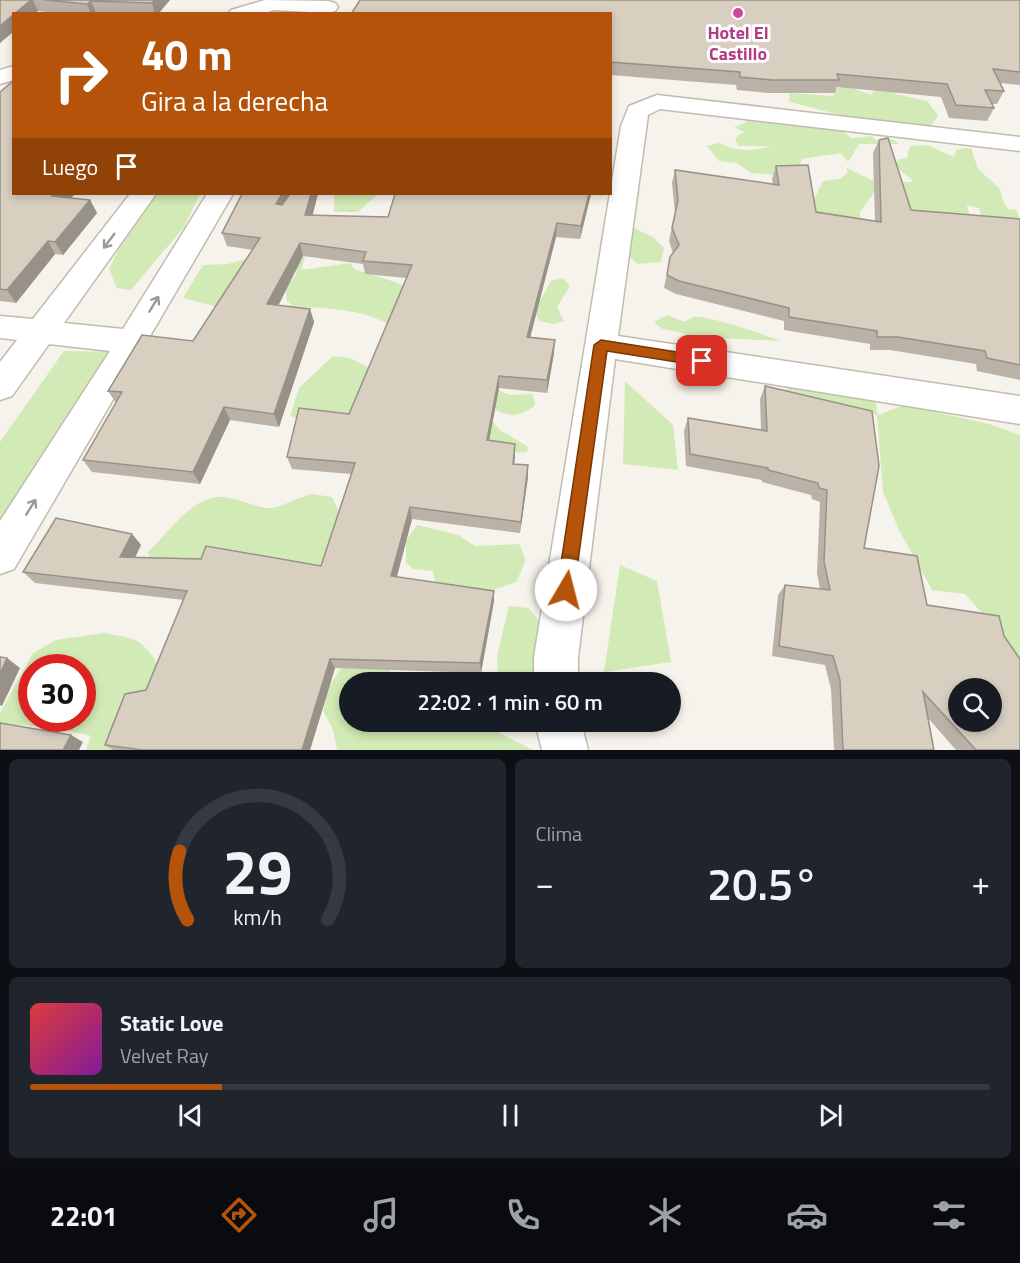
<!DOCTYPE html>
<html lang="es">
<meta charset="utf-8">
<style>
:root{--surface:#171b24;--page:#20242c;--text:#f1f3f6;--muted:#9ea1a6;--line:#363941;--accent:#b45309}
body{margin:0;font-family:"Titillium Web",sans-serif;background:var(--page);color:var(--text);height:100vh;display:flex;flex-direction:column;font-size:22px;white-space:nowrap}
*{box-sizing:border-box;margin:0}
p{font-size:20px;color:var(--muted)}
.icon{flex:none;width:33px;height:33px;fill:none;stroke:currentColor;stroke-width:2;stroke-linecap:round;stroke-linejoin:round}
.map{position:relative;height:750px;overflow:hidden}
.sheet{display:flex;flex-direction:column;gap:9px;padding:9px;background:#0d0f14;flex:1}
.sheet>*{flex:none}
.banner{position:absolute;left:12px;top:12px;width:600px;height:183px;border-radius:0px;box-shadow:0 3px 9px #0003;background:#b45309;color:#fff;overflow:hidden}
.tools{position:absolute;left:948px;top:678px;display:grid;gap:12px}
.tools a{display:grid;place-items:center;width:54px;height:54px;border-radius:50%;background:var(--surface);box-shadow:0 3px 9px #0003;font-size:30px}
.speed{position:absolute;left:18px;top:654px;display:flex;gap:12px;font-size:30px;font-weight:700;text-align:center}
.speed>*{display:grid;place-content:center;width:78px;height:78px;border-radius:50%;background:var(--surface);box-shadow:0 3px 9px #0003;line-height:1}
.speed .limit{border:9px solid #d22;background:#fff;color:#111}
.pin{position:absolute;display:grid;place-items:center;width:51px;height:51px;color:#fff;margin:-26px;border-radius:12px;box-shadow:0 3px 9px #0006}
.me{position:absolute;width:66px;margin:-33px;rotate:8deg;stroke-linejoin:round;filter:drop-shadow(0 0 4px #0008)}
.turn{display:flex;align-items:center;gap:21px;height:126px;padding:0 30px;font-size:27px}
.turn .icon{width:78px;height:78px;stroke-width:2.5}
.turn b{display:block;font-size:42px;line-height:51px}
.then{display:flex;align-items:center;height:57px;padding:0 30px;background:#0003;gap:12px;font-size:22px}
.big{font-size:45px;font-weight:600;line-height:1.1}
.sheet .card{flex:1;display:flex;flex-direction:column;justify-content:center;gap:9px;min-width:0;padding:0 21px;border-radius:9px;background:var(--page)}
.sheet .dial{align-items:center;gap:0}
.dial svg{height:156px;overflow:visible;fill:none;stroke:var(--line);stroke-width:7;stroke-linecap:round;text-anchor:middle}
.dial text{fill:var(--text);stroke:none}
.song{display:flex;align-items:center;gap:18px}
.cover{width:72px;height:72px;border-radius:9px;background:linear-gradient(135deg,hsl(0 70% 55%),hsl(290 70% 35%))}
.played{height:6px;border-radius:3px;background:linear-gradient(90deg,var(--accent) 20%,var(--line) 20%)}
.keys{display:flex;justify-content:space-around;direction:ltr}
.heat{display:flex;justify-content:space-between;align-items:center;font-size:33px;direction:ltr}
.sheet .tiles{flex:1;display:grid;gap:9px;grid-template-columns:1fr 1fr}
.card:last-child{grid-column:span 2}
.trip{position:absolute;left:339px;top:672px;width:342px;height:60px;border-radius:30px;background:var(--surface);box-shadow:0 3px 9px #0003;font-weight:600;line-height:60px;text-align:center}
.menu{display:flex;height:96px;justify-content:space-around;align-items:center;background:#090b0e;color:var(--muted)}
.menu .icon{width:42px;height:42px}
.menu .on{color:var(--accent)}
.menu b{font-size:27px;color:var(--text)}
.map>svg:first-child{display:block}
</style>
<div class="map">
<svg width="1020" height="750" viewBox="0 0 1020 750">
<rect width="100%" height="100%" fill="#f6f3ec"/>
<path fill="#d2eab5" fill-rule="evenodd" d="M886,84l10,10 31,7 11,14 -8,13 -63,-6 -77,-20 -1,-9 44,3 3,-6 8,-5 27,10 5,-8z
M771,106c10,6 15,13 25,20l13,-5 31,8 12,9 20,-2 5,5 15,-2 7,5h-40l-11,18 -7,-9 -39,6 -6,17 -45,-3 -14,-10 -18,-2 -12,-15 12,-3c18,9 34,8 53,3h-34l-3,-8 9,-6 -10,-5c19,-5 21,-15 37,-21z
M927,145l27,12 3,-8 14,-1 7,21 21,19 5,15 5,7 7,-1 4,11 -37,3 -4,-15 -12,-3 5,21 -48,9 -30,-53h20l-20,-17 5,-6 8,-1 3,-12z
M847,168l29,14v8l-16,22 1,8 -53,-8 15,-31 17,-2 7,-6z
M158,194h42l-16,33 -53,63 -14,-2 -8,-19 17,-35z
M334,194h44l-20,18h-24z
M629,226l24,11 11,11 -3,14 -24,2 -8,-8z
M268,252l37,5 -4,13 49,-7 4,6 41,13 24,11 -31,31c-29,-16 -62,-15 -95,-18l-6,-5 -1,-12 12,-18 -76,37 -39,-10 20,-33 25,-1z
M563,278l7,8 -13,21 7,14 -10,3 -15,-3 -6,-14 7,-6 11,-20z
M667,315l18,7c3,-2 6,-4 9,-5 14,-2 71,18 87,24l-61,-3 -15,5 -22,-10 -21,-4 -8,-7z
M64,351l54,1 -118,185v-95z
M333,356l17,2 26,13 -24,57 -48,-7 -14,-5 9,-28z
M795,377l79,15 4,23 26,-10 85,19 31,11v225l-10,-16 -45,-50 -33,-4 -33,-60 -16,-38 -6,-77 -94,-19z
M625,381l48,44 5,45 -55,-6z
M498,390l12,5 23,-1 2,11c-11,11 -27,13 -40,4z
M491,420l9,10 28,17 -1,5 -17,1 -74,-27z
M312,494l20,3 9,19 -16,61 -174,-13 -3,-12c20,-18 41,-54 72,-55 17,0 32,10 49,11 9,1 32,-12 43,-14z
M417,525l41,10 17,11 44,-2 7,16 -10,22 -40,14 -39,-3 -4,-22 -20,-2 -7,-6v-22z
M620,565l37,16 14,81 -67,10z
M509,606l19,2 12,13 5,43 -11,18h-36l-1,-26z
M104,633c30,5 37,5 54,31l-4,15 -40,71h-28l5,-14c-30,-7 -60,-12 -91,-11v-12l33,-60 23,-13zM32,668h50v50h-50z
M382,661c10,16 20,18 37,21h-69v40h156l-9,10 36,18h-196l-4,-20 -10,-20 5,-21 13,-21z"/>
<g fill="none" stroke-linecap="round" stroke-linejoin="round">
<defs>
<path id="minor" d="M265,0l63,1 7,2 3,4 -3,4 -7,2 -54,-3 -13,4h-33l3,-4z
M14,66v14l-14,4v-14z
M657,95l363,42v14l-360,-42 -12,6 -30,221 402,60v28l-405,-65 -37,298v25h-44v-25l87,-531 8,-20z
M130,194h26l-92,129 59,6 84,-135h26l-219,375 -14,5v-53l110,-170 -61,-7 -37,52 -12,4v-38l17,-22 -17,-2v-22l33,3z
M535,722h46l7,28h-46z"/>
</defs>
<use href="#minor" stroke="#c2bbae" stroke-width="3"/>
<use href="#minor" fill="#fff" fill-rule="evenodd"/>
</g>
<path fill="#bab2a6" d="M0,0h170l-12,14 -62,-1 -1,1h-27l-30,-3 -4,3h-20v17l-14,12z
M1020,0v85l-20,-2 4,8 -7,13h-5l2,4 -7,13 -38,-3 -8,-21 -104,-10 -2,6h-67l-31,-3 -1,-5 -126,-10v-61z
M0,92l14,102h61l-5,4 20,2 7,13 -34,42 -8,-1 -39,49 -16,-2z
M879,140l32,70 109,9v161l-43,-9 -1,-7 -86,-14h-20v-6l-86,-14v-9l-108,-27 -12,-6 6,-31 3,-4 -4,-12 6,-28 -3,-30 3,-13 98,15 -1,-6 4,-13 40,46 59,9 -2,-68z
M242,194h76l-6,21 76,2 39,-23h164l-11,45 -24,-2 -26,100 24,16 -7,40 -48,-5 -10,52 26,16 -1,8 14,1v12l-8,56 -108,-14 -15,58 97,24 -13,72 -146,-5 -25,82h-197l-8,-5 41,-55 38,-90 -149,-17 -12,-11 109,-38 9,11 -6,12 186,9 30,-92 -59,-5 -5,-12 62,-43 57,-136 -41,-4 -2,-10 -60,-8 -25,50 32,3 4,13 -35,105 -49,-7 -30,64 -108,-12 -9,-12 33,-57 -8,-12 85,-50 60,-91 -26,-4 -5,-13z
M765,386l99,162 63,57 93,145h-64l-28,-32 6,32h-100l-3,-61 -6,-24 -53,-9 6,-61 7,-10 35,4 -3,-16 3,-71 -8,-3 -1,-4 -49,-13v-2l-76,-14 -2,-35 4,-13 73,12 -1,-31z"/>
<path fill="#979187" d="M31,0h2l5,11 -4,3h-20z
M155,0h15l-12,14h-3l-3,-11z
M91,1l5,12 -1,1h-4l-4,-10z
M14,14v17l-14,12v-17z
M54,194h21l-16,15 -7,-13z
M282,194h10l-12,23 -4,-13z
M311,194h7l-9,35 -4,-14z
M589,194h2l-11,45 1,-13z
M90,200l7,13 -34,42 -8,-13z
M557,223l-1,14 -29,113v-13z
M48,241l7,13 -39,49 -9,-13z
M300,243l3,13 -31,62 -5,-14z
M310,309l4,13 -35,105 -5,-13z
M555,340l-1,13 -7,40v-13z
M499,376v12l-12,64v-12z
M224,407l6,13 -30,64 -7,-12z
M515,444v12l-2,20v-12z
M528,465v12l-8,56 1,-11z
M410,507l2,12 -18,68 -3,-11z
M132,534l9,11 -11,23 -10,-11z
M494,591v10l-13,72 -1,-10z
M7,658l13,10 -18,38 -2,-1v-31z
M330,659l5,9 -25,82h-8z
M71,735l12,7 -4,8h-16z"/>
<path fill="#d8cfc1" stroke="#979187" stroke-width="1.5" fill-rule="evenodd" d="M0,0h31l-31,26z
M45,0h110l-3,3 -61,-2 -4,3z
M360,0h660v72l-27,-3 11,22 -19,-1 9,18 -38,-3 -9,-21 -110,-10 2,6h-67l-32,-3v-5l-130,-10v-48h-259z
M13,81l1,113h40l-2,2 38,4 -35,42 -7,-1 -41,49 -7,-1v-197z
M888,138l23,72 109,9v146l-33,-7 -2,-7 -87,-14h-21v-6l-88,-14v-9l-110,-27 -12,-6 3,-18 9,-12 -7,-17 6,-28 -3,-30 104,15 -3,-19 32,-1 8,47 65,10 -2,-82z
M242,194h40l-6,10 6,1 8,-11h21l-6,21 83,2 7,-23h194l-8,32 -24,-3 -30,114 28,3 -8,40 -48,-4 -12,64 28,4 -2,20 15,1 -7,57 -111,-15 -19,69 103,15 -14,72 -150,-4 -28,91h-159l-38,-5 20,-51 21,-4 41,-99 -164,-19 33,-54 76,16 -12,23 81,2 5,-13 115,20 34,-103 -68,-6 12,-49 50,6 63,-149 -49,-4 3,-9 -66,-9 -33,61 43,5 -36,105 -50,-7 -31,65 -110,-12 39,-68 -14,-1 34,-56 51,6 67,-103 -38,-5z
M765,386l107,25 7,55 -15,82 53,8 10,49 72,11 5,20 16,23v91h-44l-53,-58 11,58h-91l-3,-70 -7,-24 -54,-10 6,-61 45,5 -6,-28 3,-72 -8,-2 -1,-5 -50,-13v-2l-78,-14 -2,-36 79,13zM958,688h34v34h-34z
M0,657l7,1 -7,16z
M0,723l71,12 -8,15h-63z"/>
<defs><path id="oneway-shaft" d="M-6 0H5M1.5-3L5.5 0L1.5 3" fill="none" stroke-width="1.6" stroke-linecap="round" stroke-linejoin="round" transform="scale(1.5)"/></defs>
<g stroke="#9c9892">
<use href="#oneway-shaft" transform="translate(109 241) rotate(127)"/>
<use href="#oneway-shaft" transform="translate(154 304) rotate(-59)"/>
<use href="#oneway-shaft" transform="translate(31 507) rotate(-58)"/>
</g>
<path fill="#b45309" stroke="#753606" stroke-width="1.5" d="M601,340l101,16 7,5 -7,5 -95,-15 -33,239 -3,6 -5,2 -6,-2 -3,-6 37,-245z"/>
<circle fill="#d1479c" stroke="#fff" stroke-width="2" cx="738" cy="13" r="6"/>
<g text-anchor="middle" stroke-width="6" stroke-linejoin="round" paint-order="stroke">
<g font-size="18" font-weight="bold" fill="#b23c85" stroke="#fff">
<text x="738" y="39">Hotel El<tspan x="738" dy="21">Castillo</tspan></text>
</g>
</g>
</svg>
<div class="tools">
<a><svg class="icon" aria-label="search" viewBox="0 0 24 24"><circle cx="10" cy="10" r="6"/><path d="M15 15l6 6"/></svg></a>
</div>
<div class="speed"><div class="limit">30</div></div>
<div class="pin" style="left:702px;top:361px;background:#d93025"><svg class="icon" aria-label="arrive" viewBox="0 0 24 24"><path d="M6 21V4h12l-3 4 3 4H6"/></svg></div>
<svg class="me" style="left:566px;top:590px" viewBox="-20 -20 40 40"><circle r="19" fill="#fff"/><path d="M0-13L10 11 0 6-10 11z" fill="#b45309"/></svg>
<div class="trip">22:02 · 1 min · 60 m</div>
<div class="banner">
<div class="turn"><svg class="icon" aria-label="right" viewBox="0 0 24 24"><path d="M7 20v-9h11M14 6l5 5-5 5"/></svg><div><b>40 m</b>Gira a la derecha</div></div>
<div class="then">Luego<svg class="icon" aria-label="arrive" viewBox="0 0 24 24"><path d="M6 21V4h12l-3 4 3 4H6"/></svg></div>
</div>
</div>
<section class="sheet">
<div class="tiles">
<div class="card dial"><svg viewBox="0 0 100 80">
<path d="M14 69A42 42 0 1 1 86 69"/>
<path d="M14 69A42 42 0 0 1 10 34" stroke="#b45309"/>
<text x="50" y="56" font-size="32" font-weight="700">29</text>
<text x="50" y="72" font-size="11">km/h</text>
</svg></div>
<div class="card"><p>Clima</p>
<div class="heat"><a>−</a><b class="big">20.5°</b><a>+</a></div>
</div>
<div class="card">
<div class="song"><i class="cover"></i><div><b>Static Love</b><p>Velvet Ray</p></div></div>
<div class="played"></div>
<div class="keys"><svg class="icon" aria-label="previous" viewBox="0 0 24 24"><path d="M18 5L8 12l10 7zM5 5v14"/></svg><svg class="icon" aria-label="pause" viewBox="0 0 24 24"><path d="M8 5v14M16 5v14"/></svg><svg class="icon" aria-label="next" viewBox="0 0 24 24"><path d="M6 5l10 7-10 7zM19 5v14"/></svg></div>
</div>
</div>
</section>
<nav class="menu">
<b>22:01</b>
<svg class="icon on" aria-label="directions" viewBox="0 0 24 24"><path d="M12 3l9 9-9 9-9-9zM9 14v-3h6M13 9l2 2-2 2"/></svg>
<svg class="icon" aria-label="music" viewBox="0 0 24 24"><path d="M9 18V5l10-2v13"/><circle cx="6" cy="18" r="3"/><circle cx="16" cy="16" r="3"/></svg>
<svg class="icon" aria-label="phone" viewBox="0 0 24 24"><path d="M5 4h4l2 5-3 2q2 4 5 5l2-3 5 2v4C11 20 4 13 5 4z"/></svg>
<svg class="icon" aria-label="climate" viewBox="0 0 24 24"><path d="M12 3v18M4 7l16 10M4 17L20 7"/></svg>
<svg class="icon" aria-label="car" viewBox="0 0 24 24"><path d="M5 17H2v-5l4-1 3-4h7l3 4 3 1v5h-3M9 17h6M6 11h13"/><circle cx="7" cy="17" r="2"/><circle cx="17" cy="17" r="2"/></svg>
<svg class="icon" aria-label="filters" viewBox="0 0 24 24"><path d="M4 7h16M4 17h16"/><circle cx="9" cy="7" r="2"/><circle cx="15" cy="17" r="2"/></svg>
</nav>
